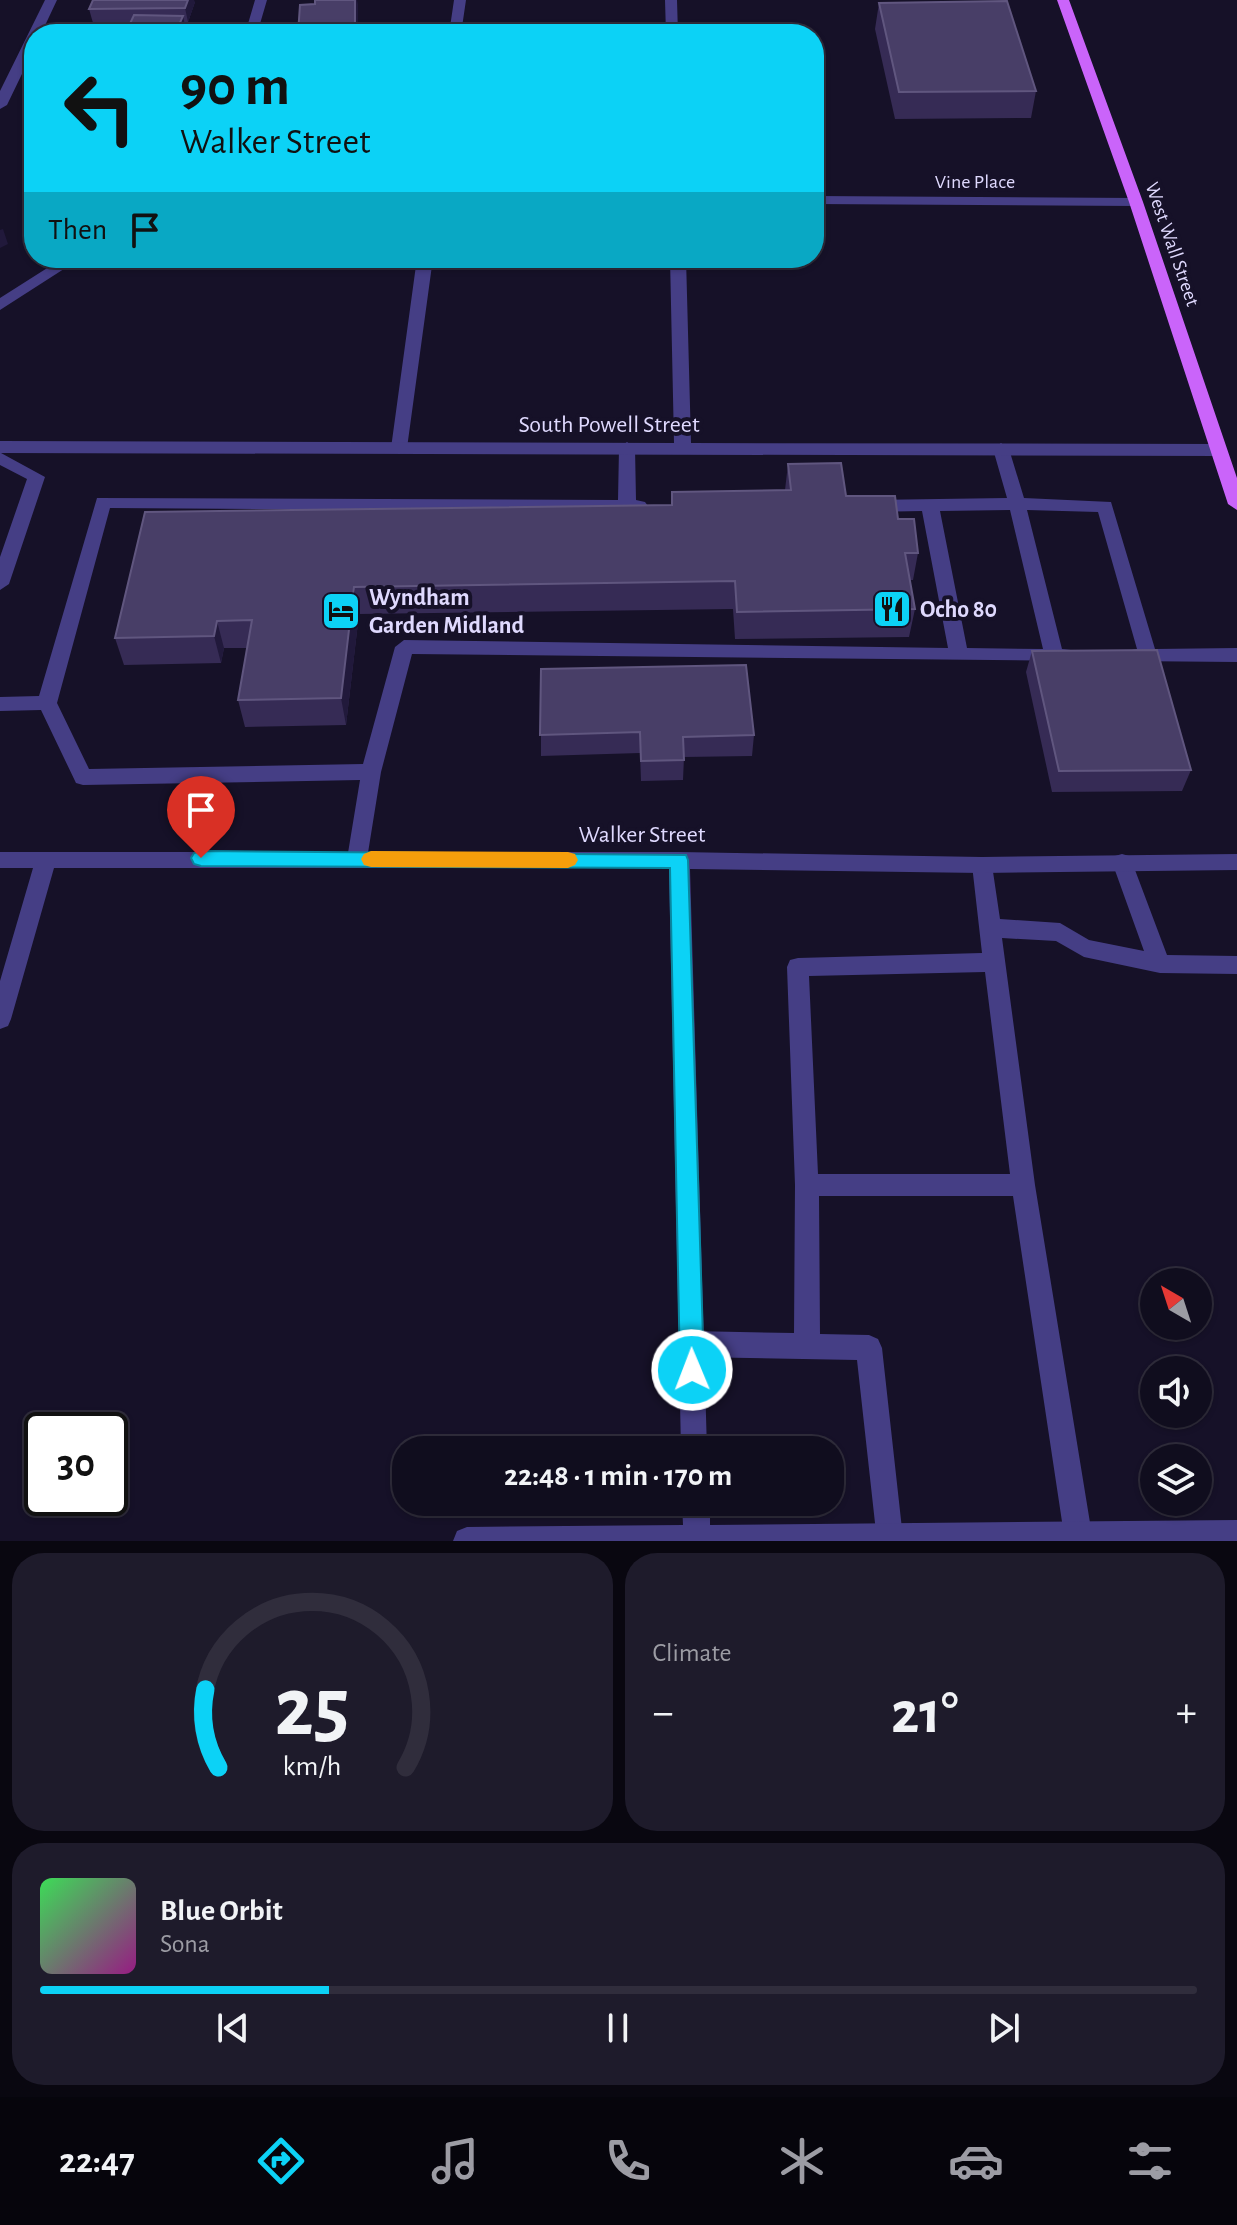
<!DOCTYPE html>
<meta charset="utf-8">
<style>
:root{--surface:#100d1e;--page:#1e1b2b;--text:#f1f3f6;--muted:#9c9ca4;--line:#302d3c;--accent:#0cd2f6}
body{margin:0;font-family:"Alegreya Sans",sans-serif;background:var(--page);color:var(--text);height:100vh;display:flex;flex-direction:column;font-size:30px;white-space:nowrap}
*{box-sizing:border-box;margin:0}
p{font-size:26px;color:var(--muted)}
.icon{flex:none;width:44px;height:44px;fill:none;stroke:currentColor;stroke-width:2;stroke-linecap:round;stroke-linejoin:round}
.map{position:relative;height:1541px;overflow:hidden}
.sheet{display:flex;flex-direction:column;gap:12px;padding:12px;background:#090710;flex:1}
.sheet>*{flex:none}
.hud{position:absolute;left:24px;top:24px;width:800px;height:244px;border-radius:32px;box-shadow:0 2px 6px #0004,0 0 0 2px var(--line);background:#0cd2f6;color:#111;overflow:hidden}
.needle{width:52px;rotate:321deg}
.fabs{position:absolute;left:1140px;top:1268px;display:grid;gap:16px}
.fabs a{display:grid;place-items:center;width:72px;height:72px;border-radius:50%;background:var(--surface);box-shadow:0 2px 6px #0004,0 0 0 2px var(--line);font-size:40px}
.speed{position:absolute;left:24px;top:1412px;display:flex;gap:16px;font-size:40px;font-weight:700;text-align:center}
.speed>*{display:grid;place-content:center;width:104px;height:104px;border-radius:50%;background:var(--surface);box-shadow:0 2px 6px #0004,0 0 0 2px var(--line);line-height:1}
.speed .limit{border:4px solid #111;border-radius:12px;background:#fff;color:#111}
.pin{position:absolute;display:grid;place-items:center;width:68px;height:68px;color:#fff;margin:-82px -34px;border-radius:50% 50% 50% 0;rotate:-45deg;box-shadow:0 0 8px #0007}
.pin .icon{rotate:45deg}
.me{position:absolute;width:88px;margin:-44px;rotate:359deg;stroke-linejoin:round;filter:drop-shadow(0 0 6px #0008)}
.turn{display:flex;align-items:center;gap:28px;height:168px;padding:0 24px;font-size:36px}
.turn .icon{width:104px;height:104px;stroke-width:2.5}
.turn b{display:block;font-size:56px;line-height:68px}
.then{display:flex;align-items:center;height:76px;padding:0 24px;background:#0003;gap:16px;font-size:30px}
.big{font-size:60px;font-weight:600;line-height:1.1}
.sheet .tile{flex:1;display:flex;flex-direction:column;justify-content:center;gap:12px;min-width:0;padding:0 28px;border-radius:32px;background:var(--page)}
.sheet .dial{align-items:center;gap:0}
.dial svg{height:208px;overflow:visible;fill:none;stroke:var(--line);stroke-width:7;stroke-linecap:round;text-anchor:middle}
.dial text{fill:var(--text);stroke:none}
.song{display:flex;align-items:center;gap:24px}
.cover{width:96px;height:96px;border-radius:12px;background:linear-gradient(135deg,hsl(130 70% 55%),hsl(310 70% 35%))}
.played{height:8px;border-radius:4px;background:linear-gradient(90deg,var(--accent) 25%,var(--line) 25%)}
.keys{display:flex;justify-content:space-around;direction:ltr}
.heat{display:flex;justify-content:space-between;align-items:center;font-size:44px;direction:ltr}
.sheet .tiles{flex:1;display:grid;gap:12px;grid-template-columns:1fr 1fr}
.tile:last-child{grid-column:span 2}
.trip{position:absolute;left:392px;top:1436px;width:452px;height:80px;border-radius:32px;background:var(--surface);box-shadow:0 2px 6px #0004,0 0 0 2px var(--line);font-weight:600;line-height:80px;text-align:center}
.tab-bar{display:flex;height:128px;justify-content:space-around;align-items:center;background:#06050c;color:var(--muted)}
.tab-bar .icon{width:56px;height:56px}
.tab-bar .active{color:var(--accent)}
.tab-bar b{font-size:36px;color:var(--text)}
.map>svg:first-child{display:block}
</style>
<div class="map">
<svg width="1237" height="1541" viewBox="0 0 1237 1541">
<rect width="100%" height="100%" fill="#161128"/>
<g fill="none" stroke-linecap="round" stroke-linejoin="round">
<path fill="#453e85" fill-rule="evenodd" d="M45,0h12l-16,34h-7v15l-27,56 -7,4v-18z
M454,0h12l-5,34h-12z
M417,258h16l-26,190 -8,6 -8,-6z
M627,442l8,6 1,52 9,2 3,4 -9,6 -529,-4 -53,195 32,66 274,-5 32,-117 9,-7 544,8 -26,-137 -52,1 -9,-6 9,-6 137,-2 -14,-49 8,-6 8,6 15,49 87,4 44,147 82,-1v14l-111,-1 -2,-5 2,-5 11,-2 -39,-137 -71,-2 35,139 18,2 2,5 -2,5 -668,-7 -31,118 -14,87 -3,6 -7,2 -7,-2 -3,-6 13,-79 -277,5 -7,-2 -35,-73 -41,1v-14l39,-1 58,-198 521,2 1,-52zM1010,510l33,139 -76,-1 -27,-137z
M1122,854l7,2 3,6 35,93 70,1v18l-77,-1 -76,-16 -28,-16 -54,-3 33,247 57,350 -3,6h-22l-3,-6 -51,-339h-194l1,138 49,1 9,4 4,9 21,190 -2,3h-24l-20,-181 -166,-3 -9,-4 -4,-9 4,-9 9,-4 103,2 1,-148 -8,-218 3,-7 8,-2 184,-5 -10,-88 3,-6 7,-2 7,2 3,6 8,54 60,4 29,17 55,11 -32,-89 3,-6zM985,972l25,202h-192l-9,-198z"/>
<path fill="#453e85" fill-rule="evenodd" d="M255,0h12l-10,34h-12z
M665,0h12l1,34h-12z
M814,196l322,2 7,4 -7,4 -322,-2z
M63,258h18l-81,52v-12z
M670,258h16l5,185 528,1 8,6 -8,6 -1218,-3 44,24 -36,107 -9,6v-33l27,-78 -27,-14v-24l674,2z
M0,852h679l303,5 255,-3v16l-255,3 -292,-4 17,581h-26l-12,-582h-615l-43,151 -3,7 -8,3v-48l33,-113h-33z
M682,1502h28v23l527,-5v21h-784l4,-10 10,-4 216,-2z"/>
<path fill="#ca64fa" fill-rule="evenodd" d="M1057,0h12l74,202 94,276v32l-9,-6 -99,-302z"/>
</g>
<path fill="#362b55" d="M195,2l-7,20h-4l2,8 -2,4h-56l-1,-4 3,-7h-37l-4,-14z
M879,3l157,88 -5,27 -136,1 -20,-90z
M788,464l58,32 52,23 20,34 -5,27h-3l5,29 -6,28 -174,2 -2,-30 -374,5 -13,111 -101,2 -7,-27 9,-52h-23l-3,15 -97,2 -9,-27 556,-133 1,-13 113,-2z
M1032,651l159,119 -9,21 -130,1 -26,-120z
M541,669l213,66 -2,21 -68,1 -1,23 -42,1 -1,-28 -99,3z"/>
<path fill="#21193b" d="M188,0h6l1,2 -7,20 -3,-14z
M355,0h2l1,4v30h-3z
M183,16l3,14 -2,4h-9z
M3,229l5,15 -8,4v-18z
M354,587l5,27 -13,111 -5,-27z
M217,621l7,27 -3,15 -7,-27z"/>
<path fill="#483e67" stroke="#60567f" stroke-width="2" d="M93,0h95l-3,8 -96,1z
M315,0h40v34h-57l2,-29 15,-1z
M1007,1l29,90 -137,1 -20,-89z
M134,15l49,1 -8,18h-29l1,-4h-20z
M841,463l5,33h49l3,23h16l4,34h-13l10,56 -178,3 -2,-31 -381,6 -13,111 -103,2 14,-80 -35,1 -3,15 -99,2 30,-126 527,-7v-13l119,-2 -3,-26z
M1157,650l34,120 -132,1 -27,-120z
M746,665l8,70 -71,2 1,23 -43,1 -1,-29 -100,3 1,-66z"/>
<path fill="#0cd2f6" stroke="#0888a0" stroke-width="2" d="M201,851l485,4 2,5 16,510 -4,9 -8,3 -8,-3 -4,-9 -10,-502 -469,-2 -7,-2 -3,-6 3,-5z"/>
<path fill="#f59e0b" d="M371,851l197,1 7,2 3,6 -3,5 -7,3 -197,-1 -7,-2 -3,-6 3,-5z"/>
<defs>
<symbol id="restaurant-square" viewBox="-11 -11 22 22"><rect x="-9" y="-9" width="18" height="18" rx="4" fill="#0cd2f6" stroke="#161128"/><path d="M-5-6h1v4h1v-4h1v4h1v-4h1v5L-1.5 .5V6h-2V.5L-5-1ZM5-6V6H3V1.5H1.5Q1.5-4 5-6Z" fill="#111"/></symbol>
<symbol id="hotel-square" viewBox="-11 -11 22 22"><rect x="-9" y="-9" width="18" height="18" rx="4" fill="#0cd2f6" stroke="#161128"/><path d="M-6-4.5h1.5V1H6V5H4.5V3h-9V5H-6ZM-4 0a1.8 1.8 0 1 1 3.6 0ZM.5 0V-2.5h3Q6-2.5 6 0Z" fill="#111"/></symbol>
</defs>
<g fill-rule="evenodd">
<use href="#restaurant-square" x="870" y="587" width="44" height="44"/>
<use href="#hotel-square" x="319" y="589" width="44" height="44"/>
</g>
<g text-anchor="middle" stroke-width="8" stroke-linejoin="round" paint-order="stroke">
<g font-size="20" fill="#dfd9fe" stroke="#161128">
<text x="975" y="188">Vine Place</text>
<text transform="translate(1173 244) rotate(71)" y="7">West Wall Street</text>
</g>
<g font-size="24" fill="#dfd9fe" stroke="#161128">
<text x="609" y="432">South Powell Street</text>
<text x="642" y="842">Walker Street</text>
</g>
<g font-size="24" font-weight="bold" fill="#dfd9fe" stroke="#161128" text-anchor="start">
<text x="369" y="605">Wyndham<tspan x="369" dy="28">Garden Midland</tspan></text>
<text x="920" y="617">Ocho 80</text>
</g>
</g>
</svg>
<div class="fabs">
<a><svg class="needle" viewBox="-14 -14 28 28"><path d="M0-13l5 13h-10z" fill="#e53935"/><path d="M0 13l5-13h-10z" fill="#9c9ca4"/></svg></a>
<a><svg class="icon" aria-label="sound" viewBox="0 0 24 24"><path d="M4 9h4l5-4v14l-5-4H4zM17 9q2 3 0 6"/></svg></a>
<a><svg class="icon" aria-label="layers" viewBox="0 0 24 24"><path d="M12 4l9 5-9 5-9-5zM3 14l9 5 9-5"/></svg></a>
</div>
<div class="speed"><div class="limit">30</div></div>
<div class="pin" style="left:201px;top:858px;background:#d93025"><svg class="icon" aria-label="arrive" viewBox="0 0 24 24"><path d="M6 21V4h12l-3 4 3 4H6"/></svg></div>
<svg class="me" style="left:692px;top:1370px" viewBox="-20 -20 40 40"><circle r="17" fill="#0cd2f6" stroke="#fff" stroke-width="3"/><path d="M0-11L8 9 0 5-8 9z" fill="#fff"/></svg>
<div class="trip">22:48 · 1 min · 170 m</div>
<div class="hud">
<div class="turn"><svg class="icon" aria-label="left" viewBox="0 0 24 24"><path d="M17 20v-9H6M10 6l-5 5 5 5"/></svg><div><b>90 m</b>Walker Street</div></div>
<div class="then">Then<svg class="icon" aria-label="arrive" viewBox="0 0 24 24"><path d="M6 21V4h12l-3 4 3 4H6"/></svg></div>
</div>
</div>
<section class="sheet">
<div class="tiles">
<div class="tile dial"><svg viewBox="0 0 100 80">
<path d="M14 69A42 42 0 1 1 86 69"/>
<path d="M14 69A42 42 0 0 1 9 39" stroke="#0cd2f6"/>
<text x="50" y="56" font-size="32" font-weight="700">25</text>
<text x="50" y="72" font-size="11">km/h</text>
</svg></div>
<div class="tile"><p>Climate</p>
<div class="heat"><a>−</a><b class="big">21°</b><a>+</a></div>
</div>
<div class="tile">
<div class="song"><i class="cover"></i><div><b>Blue Orbit</b><p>Sona</p></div></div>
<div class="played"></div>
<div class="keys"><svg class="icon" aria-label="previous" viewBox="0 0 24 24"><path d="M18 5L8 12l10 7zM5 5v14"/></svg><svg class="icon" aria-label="pause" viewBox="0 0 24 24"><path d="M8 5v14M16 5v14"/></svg><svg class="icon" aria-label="next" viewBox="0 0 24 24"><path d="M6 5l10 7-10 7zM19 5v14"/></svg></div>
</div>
</div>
</section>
<nav class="tab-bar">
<b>22:47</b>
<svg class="icon active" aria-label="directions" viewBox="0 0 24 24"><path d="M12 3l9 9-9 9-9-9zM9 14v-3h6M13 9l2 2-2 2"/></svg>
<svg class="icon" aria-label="music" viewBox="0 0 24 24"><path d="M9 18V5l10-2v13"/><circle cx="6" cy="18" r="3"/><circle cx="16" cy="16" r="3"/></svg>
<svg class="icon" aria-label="phone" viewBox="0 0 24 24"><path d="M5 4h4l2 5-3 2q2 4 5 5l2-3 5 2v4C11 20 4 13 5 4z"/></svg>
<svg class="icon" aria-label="climate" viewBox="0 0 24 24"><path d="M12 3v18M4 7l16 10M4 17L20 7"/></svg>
<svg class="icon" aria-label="car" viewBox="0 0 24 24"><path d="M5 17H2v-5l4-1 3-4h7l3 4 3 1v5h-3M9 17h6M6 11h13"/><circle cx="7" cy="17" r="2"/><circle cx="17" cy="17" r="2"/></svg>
<svg class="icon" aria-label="filters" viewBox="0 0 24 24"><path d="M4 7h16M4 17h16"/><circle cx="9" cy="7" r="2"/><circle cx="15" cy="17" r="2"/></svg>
</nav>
